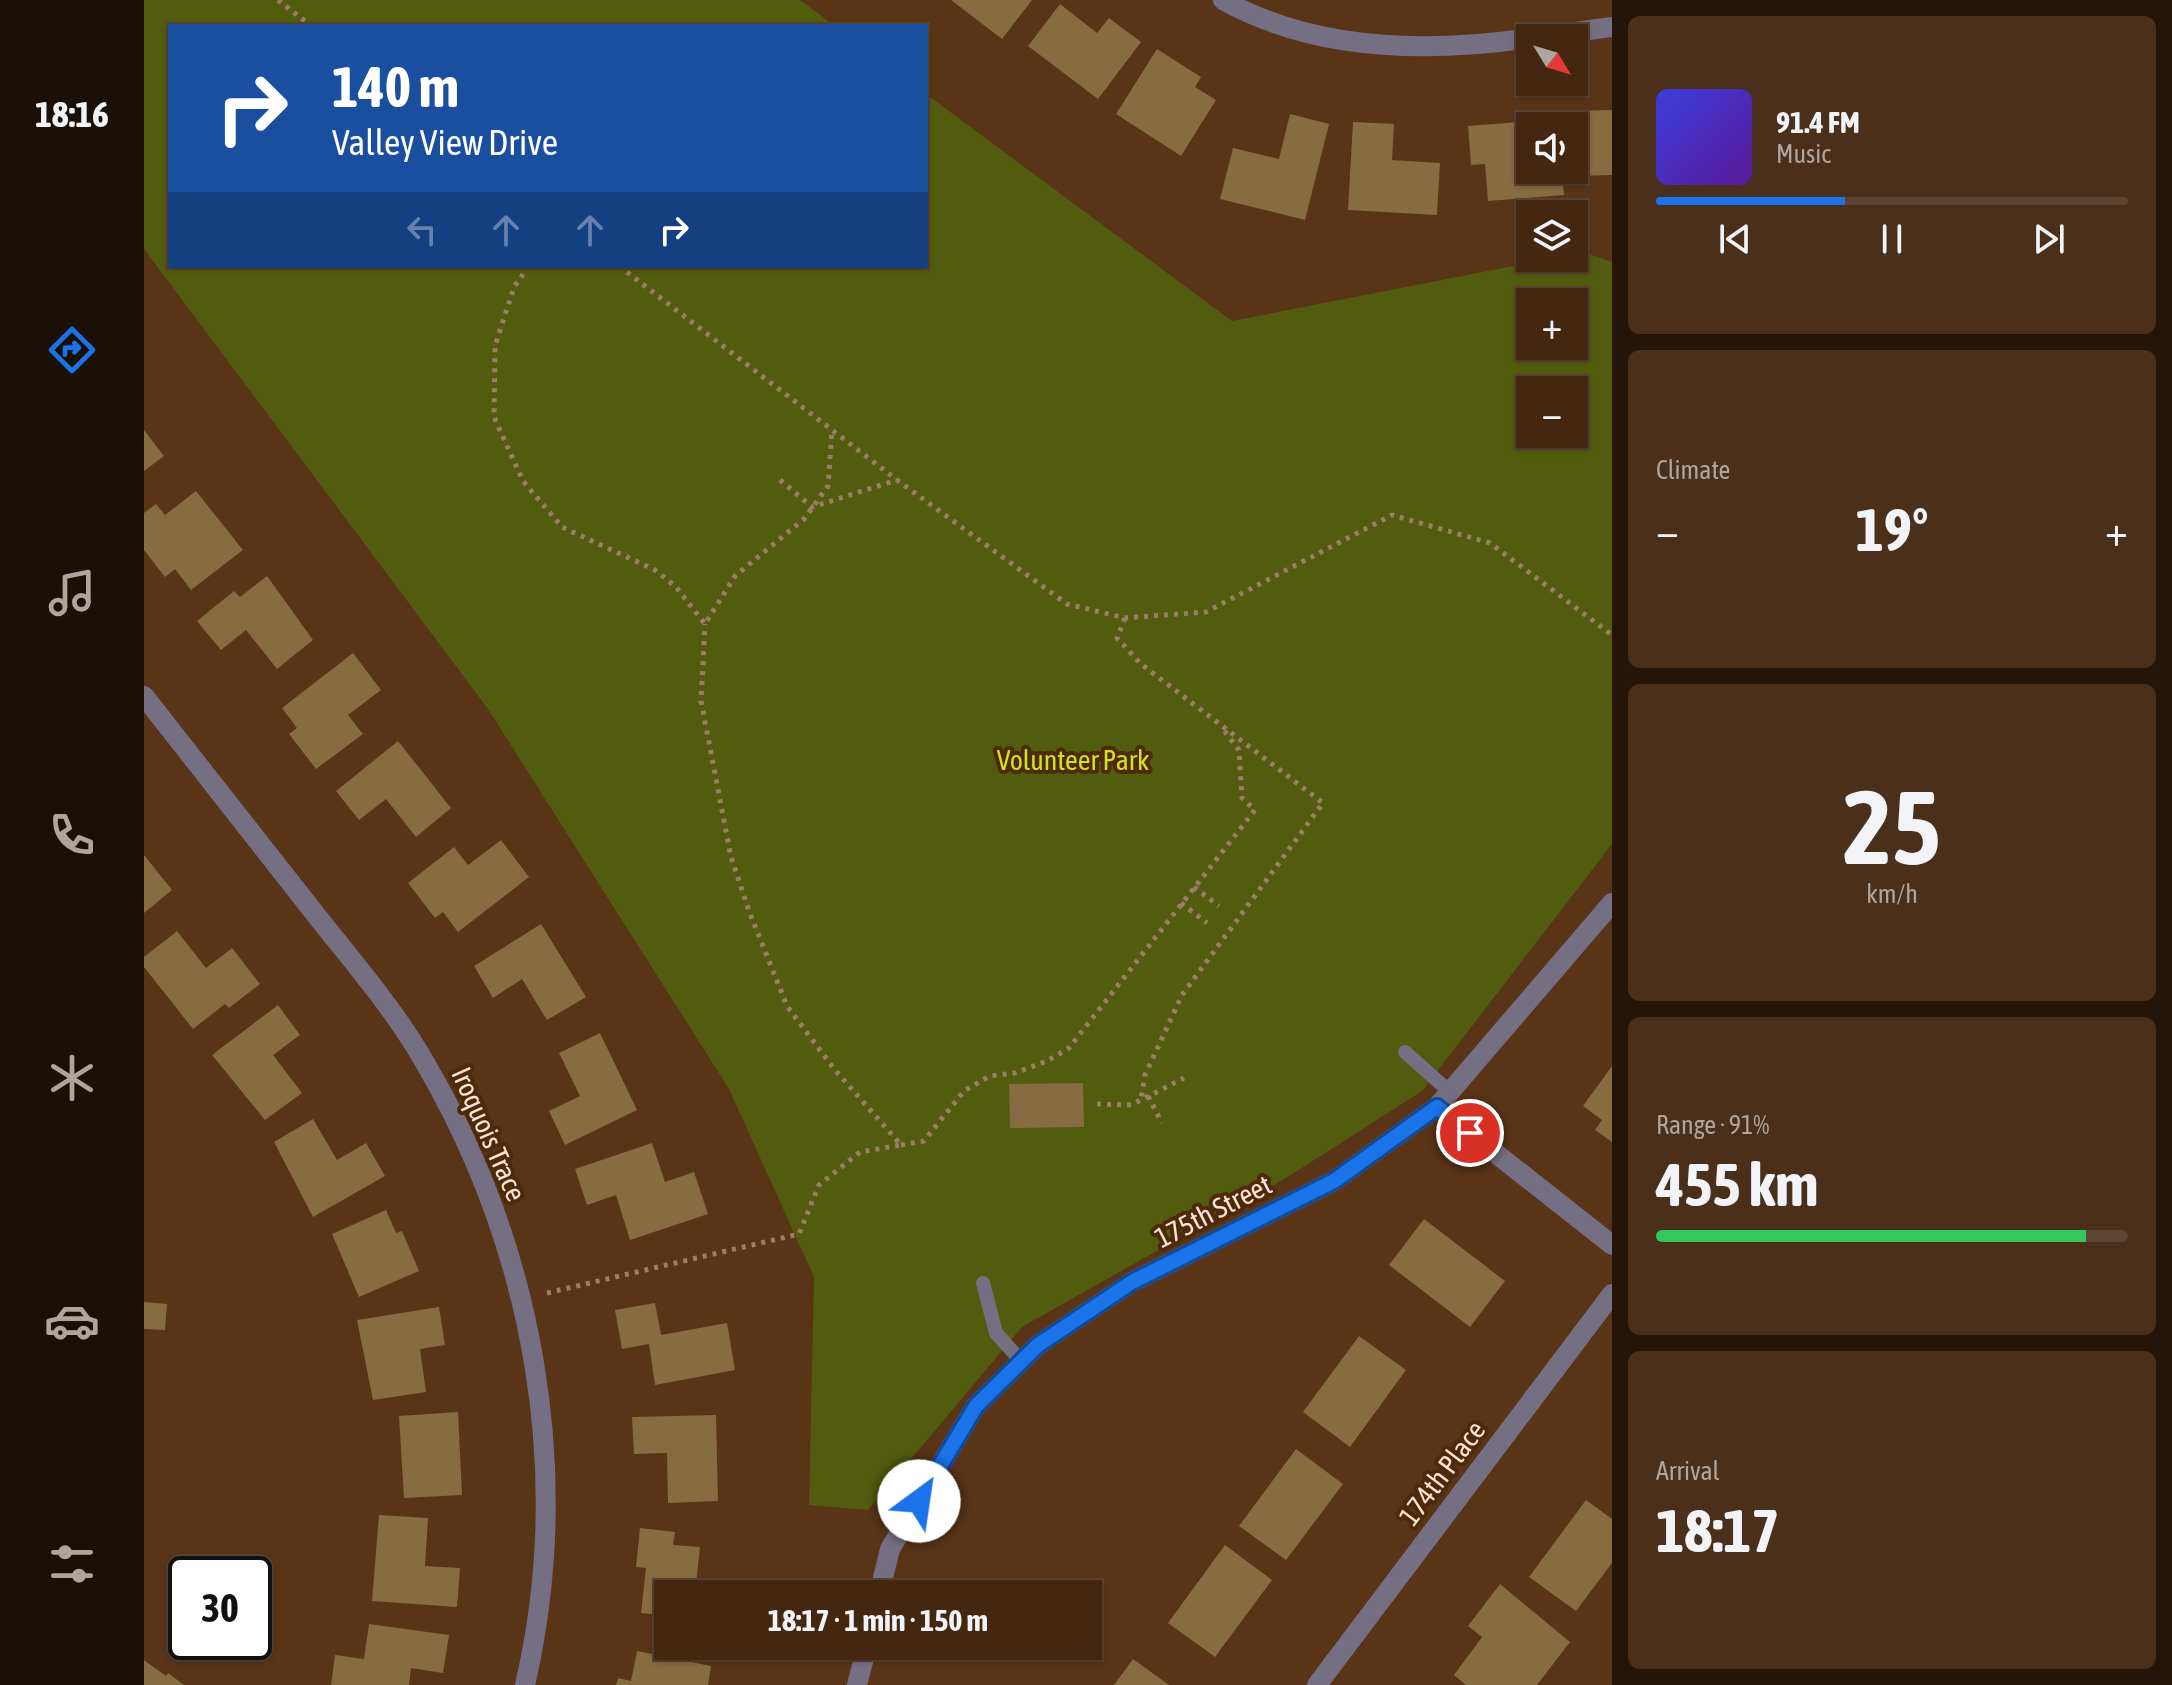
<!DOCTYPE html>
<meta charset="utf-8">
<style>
:root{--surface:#432711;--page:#4a2f1a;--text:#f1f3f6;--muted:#afa59f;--line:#5b4431;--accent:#1a73e8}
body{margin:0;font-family:"Asap Condensed",sans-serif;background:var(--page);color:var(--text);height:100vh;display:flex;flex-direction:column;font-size:30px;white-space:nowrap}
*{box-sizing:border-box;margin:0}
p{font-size:26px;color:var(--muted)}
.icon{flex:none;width:44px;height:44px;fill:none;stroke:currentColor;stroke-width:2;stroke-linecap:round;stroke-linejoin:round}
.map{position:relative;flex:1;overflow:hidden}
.details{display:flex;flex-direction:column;gap:16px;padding:16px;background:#251509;width:560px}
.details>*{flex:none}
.top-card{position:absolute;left:24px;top:24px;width:760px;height:244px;border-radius:0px;box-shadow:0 2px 6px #0004,0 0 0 2px var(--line);background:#1a4fa0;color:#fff;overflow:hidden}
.needle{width:52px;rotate:128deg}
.buttons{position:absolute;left:1372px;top:24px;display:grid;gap:16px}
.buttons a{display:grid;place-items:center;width:72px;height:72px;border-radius:0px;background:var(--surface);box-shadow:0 2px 6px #0004,0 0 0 2px var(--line);font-size:40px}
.speed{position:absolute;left:24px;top:1556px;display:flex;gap:16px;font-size:40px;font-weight:700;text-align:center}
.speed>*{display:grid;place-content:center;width:104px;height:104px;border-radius:50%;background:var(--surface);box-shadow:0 2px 6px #0004,0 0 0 2px var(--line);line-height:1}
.speed .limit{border:4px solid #111;border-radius:12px;background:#fff;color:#111}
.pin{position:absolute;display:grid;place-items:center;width:68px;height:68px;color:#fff;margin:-34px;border:4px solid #fff;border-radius:50%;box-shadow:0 2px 8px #0007}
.me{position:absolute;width:88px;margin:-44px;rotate:31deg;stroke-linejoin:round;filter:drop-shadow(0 0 6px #0008)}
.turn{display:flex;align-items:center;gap:28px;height:168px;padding:0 32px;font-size:36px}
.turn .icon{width:104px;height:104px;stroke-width:2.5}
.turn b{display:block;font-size:56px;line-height:68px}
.lanes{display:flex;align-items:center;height:76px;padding:0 32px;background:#0003;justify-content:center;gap:40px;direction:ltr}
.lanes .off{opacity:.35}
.big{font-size:60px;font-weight:700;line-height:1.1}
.details .tile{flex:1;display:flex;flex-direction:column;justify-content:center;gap:12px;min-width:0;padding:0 28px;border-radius:12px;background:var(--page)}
.details .dial{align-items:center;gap:0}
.dial b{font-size:104px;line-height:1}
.song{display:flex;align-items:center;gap:24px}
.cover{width:96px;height:96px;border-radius:12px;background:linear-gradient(135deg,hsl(240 70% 55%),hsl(270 70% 35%))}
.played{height:8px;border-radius:4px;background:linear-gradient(90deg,var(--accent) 40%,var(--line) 40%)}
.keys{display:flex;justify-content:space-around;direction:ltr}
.heat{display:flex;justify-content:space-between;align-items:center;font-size:44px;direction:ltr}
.charge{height:12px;border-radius:6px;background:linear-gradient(90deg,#34c759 91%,var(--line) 0)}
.trip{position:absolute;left:510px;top:1580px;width:448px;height:80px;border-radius:0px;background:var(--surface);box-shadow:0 2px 6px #0004,0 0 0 2px var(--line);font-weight:700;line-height:80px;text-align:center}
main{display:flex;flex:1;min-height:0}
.tabs{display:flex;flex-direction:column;width:144px;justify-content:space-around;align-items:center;background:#1b1007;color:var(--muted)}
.tabs .icon{width:56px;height:56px}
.tabs .selected{color:var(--accent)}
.tabs b{font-size:36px;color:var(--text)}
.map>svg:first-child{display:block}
</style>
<main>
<nav class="tabs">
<b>18:16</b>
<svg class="icon selected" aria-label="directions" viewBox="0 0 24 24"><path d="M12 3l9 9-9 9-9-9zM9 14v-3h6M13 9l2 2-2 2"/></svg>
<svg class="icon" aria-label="music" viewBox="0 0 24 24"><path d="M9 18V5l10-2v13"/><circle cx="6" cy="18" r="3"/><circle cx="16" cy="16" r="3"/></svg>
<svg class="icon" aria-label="phone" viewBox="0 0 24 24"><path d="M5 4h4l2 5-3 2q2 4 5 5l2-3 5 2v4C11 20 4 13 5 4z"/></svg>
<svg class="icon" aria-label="climate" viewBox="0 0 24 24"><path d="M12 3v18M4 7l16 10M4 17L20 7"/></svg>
<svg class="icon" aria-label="car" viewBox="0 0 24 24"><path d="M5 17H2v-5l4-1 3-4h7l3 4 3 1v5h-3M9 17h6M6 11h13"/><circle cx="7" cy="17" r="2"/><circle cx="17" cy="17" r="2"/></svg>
<svg class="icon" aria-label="filters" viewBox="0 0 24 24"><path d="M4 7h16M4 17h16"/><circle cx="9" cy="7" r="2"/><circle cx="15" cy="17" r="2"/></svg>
</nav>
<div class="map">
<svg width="1468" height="1685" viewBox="0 0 1468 1685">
<rect width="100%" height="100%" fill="#593417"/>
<path fill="#525c0f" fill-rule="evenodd" d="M0,0h656l35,26h-665v240h756v-172l306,227 322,-63h20v-4l9,-2 29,10v582l-190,247 -136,87 -264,149 -154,183 -59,-5 5,-228 -85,-188 -241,-380 -344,-460zM1386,302h44v44h-44zM1386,390h44v44h-44z"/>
<path fill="#876b41" d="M807,0h81l-30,39z
M916,4l37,29 12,-15 32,24 -43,57 -70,-53z
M1013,49l44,28 -6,10 21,13 -35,56 -65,-42z
M1468,110v65l-34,1 -2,-65z
M1146,114l39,10 -24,96 -85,-21 13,-51 46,11z
M1388,121l-2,49h32l2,25 -76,6 -3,-37 -14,1 -3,-39z
M1209,122l41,2 -2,36 48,3 -3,52 -89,-5z
M0,430l20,26 -20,15z
M52,491l47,59 -52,40 -16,-21 -10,8 -21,-27v-37l12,-9 9,11z
M123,576l46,64 -36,29 -31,-39 -25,20 -24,-29 37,-30 6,6z
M209,653l28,37 -33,25 15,19 -47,35 -27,-35 8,-6 -15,-20z
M254,741l53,67 -35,29 -30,-38 -27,21 -23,-29z
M357,840l28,37 -71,55 -15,-20 -8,6 -27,-35 46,-36 14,18z
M0,855l28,35 -28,23z
M397,924l45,73 -39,23 -25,-41 -29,19 -19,-32z
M33,931l29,37 26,-20 28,36 -31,24 -4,-4 -32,25 -49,-62v-10z
M134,1005l22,30 -27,20 29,38 -37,27 -53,-65z
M456,1033l37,77 -72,35 -16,-34 31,-15 -21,-43z
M1468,1066v76l-17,-12 7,-10 -19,-14z
M939,1083l1,44 -74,1 -1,-44z
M169,1119l24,41 29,-17 19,33 -72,41 -39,-75z
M508,1143l13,39 29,-10 14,42 -78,26 -14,-45 -29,10 -12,-36z
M242,1210l10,23 6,-2 17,40 -60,26 -27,-63z
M1280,1219l81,62 -35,46 -81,-62z
M0,1302l23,2 -2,26 -21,-1z
M511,1303l6,32 66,-12 8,47 -80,15 -6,-41 -27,5 -7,-39z
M295,1307l6,38 -25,4 6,43 -53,8 -16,-80z
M1215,1336l47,34 -56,77 -47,-35z
M314,1412l4,83 -58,3 -5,-82z
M572,1415l2,86 -50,2 -1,-50 -33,1 -2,-37z
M1152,1449l47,35 -57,76 -47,-34z
M1442,1500l26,19v44l-36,48 -47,-34z
M235,1515l49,3 -3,48 35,2 -3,39 -85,-6z
M496,1528l35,4 -2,13 27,2 -5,47h-27v22l-27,-3 5,-45 -10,-1z
M1081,1545l47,35 -57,77 -47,-34z
M1356,1584l70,58 -33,43h-71l-12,-10 28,-38 -14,-11z
M225,1624l80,11 -6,38 -32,-5 -2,17h-78l4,-30 29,4z
M493,1651l74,15 -3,19h-92l2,-7 13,3z
M989,1659l36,26h-55z
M0,1660l22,16 2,-3 16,12h-40z"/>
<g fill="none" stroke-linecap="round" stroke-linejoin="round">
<path stroke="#9c7d65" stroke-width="5" stroke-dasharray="4 6" stroke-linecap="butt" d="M134,0l33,26
M385,266l-15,21 -19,59 -1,71 29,64 39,46 93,43 21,17 29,37 30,-48 69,-57 24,-33 4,-56
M475,266l278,214 170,124 58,14 81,-6 186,-97 98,28 122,92
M636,480l32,27 85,-27
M981,618l-8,20 24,26 182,139 -141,192 -37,80 -4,25
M1050,887l25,19
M1037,903l26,20
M1004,1096l14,27
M953,1104l34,1 53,-27
M757,1145l23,-4 40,-50 26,-15 25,-3 32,-12 22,-13 186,-238 -13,-12 -3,-48 -16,-21
M403,1293l252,-59 20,-49 41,-33 41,-7 -66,-75 -48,-64 -38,-95 -18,-54 -30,-156 4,-77"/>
<path stroke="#746f83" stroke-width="14" d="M1261,1052l45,40
M839,1283l13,50 26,29"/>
<path stroke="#746f83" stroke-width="20" d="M1079,0c93,52 205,53 307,38
M1387,38l81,-11
M0,696c57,73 115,146 172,219 38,48 78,94 108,146 110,188 150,411 101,624
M1293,1107l175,138
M735,1594l11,-45 86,-143 62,-61 94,-63 202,-101 103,-74 175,-204
M713,1685l10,-39
M1173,1685l295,-391"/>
</g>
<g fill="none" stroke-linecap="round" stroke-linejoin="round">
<defs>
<path id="route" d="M775,1501l57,-95 62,-61 94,-63 202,-101 103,-74 33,26"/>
</defs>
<use href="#route" stroke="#114b97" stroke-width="20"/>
<use href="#route" stroke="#1a73e8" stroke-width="14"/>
</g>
<g text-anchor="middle" stroke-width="8" stroke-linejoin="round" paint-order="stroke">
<g font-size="28" fill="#cee51d" stroke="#4e2a0b">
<text x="929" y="770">Volunteer Park</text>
</g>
<g font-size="28" fill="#fce4d4" stroke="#4e2a0b">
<text transform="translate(345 1134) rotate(66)" y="10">Iroquois Trace</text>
<text transform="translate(1069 1211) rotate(-27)" y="10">175th Street</text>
<text transform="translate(1298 1473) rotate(-53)" y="10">174th Place</text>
</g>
</g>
</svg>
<div class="buttons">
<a><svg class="needle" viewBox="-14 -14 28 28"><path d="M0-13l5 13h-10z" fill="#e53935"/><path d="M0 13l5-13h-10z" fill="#afa59f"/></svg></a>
<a><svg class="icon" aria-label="sound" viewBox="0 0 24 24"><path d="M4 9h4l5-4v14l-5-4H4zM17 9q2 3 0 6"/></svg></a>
<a><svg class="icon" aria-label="layers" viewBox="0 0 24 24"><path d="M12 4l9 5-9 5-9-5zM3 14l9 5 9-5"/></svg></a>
<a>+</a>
<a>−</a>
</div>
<div class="speed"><div class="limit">30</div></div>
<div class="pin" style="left:1326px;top:1133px;background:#d93025"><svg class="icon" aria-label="arrive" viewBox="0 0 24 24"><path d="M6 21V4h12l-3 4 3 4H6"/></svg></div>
<svg class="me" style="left:775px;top:1501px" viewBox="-20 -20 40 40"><circle r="19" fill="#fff"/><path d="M0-13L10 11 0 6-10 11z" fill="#1a73e8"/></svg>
<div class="trip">18:17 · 1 min · 150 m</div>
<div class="top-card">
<div class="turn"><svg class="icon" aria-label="right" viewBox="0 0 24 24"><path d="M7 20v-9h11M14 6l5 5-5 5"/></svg><div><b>140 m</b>Valley View Drive</div></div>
<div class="lanes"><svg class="icon off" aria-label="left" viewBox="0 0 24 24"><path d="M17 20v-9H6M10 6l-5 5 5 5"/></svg><svg class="icon off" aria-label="ahead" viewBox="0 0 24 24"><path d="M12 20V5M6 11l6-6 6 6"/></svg><svg class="icon off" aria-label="ahead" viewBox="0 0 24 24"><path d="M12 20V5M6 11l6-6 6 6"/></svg><svg class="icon" aria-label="right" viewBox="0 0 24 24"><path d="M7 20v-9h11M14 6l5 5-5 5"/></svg></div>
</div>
</div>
<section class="details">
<div class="tile">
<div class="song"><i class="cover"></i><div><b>91.4 FM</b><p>Music</p></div></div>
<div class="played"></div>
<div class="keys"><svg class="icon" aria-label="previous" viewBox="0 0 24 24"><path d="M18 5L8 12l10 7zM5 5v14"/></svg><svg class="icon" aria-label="pause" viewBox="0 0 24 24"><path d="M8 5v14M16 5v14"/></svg><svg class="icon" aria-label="next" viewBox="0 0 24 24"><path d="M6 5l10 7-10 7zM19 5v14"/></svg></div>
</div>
<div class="tile"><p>Climate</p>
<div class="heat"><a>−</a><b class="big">19°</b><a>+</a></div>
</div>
<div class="tile dial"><b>25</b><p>km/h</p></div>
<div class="tile"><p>Range · 91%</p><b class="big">455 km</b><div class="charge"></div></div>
<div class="tile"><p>Arrival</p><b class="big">18:17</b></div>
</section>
</main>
